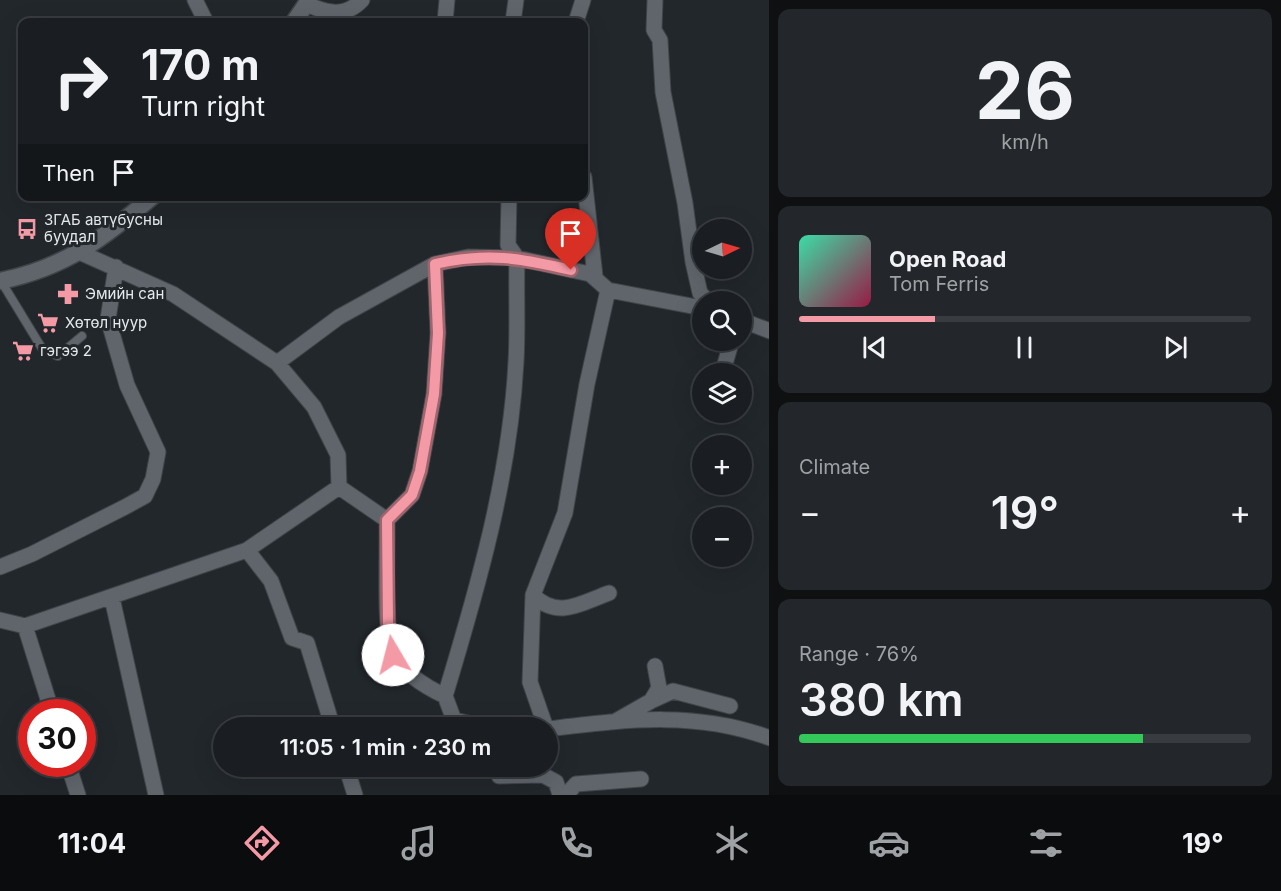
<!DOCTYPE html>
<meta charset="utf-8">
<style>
:root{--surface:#1a1d21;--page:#23262a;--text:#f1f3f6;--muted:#9fa2a5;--line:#383b3f;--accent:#f49aa6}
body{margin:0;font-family:Inter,sans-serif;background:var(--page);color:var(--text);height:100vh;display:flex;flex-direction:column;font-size:22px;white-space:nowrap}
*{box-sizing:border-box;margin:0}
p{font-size:20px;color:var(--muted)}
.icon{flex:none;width:33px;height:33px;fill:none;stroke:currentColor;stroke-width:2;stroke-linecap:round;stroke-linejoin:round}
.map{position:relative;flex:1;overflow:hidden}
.drawer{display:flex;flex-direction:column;gap:9px;padding:9px;background:#0e1012;width:512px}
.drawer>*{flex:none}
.top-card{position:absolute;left:18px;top:18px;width:570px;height:183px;border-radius:12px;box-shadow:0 6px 24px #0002,0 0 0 2px var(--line);background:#1a1d21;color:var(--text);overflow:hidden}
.needle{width:39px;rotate:85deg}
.controls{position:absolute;left:692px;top:219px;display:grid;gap:12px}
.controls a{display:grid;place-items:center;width:60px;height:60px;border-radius:50%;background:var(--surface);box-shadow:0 6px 24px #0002,0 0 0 2px var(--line);font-size:30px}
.speed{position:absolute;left:18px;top:699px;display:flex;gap:12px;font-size:30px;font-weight:700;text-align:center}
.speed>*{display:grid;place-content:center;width:78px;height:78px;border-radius:50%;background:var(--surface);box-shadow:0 6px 24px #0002,0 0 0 2px var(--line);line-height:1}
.speed .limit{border:9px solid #d22;background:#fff;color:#111}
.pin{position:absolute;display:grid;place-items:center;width:51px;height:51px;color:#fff;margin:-62px -26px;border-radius:50% 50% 50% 0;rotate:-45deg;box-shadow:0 0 6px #0007}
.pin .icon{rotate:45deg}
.me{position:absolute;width:66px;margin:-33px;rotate:352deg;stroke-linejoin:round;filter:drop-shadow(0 0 4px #0008)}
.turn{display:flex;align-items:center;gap:21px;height:126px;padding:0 24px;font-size:27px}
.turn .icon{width:78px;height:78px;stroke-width:2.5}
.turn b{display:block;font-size:42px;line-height:51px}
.then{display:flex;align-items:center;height:57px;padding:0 24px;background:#0003;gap:12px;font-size:22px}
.big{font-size:45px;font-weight:600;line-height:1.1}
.drawer .tile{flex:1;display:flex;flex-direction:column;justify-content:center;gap:9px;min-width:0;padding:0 21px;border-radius:12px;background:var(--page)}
.drawer .dial{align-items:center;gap:0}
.dial b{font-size:78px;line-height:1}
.song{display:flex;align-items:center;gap:18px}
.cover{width:72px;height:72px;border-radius:9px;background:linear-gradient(135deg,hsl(160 70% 55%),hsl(340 70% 35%))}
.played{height:6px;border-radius:3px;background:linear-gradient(90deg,var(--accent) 30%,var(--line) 30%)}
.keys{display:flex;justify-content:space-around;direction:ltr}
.heat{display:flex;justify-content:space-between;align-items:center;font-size:33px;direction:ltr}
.charge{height:9px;border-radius:4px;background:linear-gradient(90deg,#34c759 76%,var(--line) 0)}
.trip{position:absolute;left:213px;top:717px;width:345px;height:60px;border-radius:30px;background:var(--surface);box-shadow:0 6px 24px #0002,0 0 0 2px var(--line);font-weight:600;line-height:60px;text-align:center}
.tab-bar{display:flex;height:96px;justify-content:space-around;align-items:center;background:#0a0c0d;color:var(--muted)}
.tab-bar .icon{width:42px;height:42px}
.tab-bar .on{color:var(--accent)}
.tab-bar b{font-size:27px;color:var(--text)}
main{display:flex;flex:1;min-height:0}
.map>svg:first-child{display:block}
</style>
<main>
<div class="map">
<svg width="770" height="795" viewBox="0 0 770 795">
<rect width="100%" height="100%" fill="#22272c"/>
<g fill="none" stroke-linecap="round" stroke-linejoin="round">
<defs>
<path id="service" d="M1,281l42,69 15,6 24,-20"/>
<path id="minor" d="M195,0l11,22
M655,0l-1,30 6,10 3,52 22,111 8,59 7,31 9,9
M306,4c21,9 39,14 56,-4
M445,22l2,-22
M513,22l3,-22
M576,22l7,-22
M584,177l11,99
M741,320l29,11
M277,363l62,-46 96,-53 33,-7 49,1 73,16 18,16 94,18
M722,374l10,-34
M339,487l48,33c1,26 -4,118 7,136 11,18 32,31 51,40l9,24 18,4 57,4
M387,520l25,-25 8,-24 14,-77 4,-61 -3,-69
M247,550l24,31 21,57 15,5 26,85
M0,567l32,-13 93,-47 20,-11 8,-17 5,-27 -31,-67 -19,-66 8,-52
M533,595c25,25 48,8 76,-2
M112,598l44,197
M0,620l25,6 27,86
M25,626l222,-76 92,-63 -1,-32 -24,-48 -37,-44 -104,-69 -94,-42
M445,696c33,-109 65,-220 71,-334 2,-34 0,-70 1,-104l-9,-13 1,-49
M651,701l22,-10 57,15
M616,721l35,-20 8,-13 -4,-22
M546,728l-16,-46 3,-87 32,-82 22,-129 21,-94
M548,729c76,-9 147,-19 222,9
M68,764l10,31
M346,766l9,29
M499,776l44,-1 13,7 4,13
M566,795l10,-11 65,-5"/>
<path id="secondary" d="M294,22l15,-22
M0,281c65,-13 104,-43 153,-85"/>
</defs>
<use href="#service" stroke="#404449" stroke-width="10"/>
<use href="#minor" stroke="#404449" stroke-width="17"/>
<use href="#secondary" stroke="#404449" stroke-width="19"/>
<use href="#service" stroke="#5f656b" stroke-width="8"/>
<use href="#minor" stroke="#5f656b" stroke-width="15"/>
<use href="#secondary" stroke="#5f656b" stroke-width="16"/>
</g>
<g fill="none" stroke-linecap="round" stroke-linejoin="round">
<defs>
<path id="route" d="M393,655l-5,-32 -1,-103 25,-25 8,-24 14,-77 4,-61 -3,-69c52,-12 85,-6 136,6"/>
</defs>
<use href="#route" stroke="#9f646c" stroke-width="15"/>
<use href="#route" stroke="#f49aa6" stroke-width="10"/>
</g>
<defs>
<symbol id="bus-bare" viewBox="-9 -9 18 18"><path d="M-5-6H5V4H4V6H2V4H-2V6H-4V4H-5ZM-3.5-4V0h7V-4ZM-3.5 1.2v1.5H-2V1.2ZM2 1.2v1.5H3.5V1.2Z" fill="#f49aa6" stroke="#22272c" stroke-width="2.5" paint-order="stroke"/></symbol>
<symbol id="pharmacy-bare" viewBox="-9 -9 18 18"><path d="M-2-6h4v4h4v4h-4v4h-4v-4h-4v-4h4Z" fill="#f49aa6" stroke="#22272c" stroke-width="2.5" paint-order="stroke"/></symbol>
<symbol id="supermarket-bare" viewBox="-9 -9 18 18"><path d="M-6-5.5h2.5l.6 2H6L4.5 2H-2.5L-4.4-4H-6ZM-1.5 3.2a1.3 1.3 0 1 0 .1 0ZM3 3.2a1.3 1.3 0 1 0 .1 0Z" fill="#f49aa6" stroke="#22272c" stroke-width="2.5" paint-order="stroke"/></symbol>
</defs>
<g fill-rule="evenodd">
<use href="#bus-bare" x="12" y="214" width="30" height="30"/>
<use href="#pharmacy-bare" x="53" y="279" width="30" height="30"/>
<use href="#supermarket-bare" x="33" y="308" width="30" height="30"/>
<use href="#supermarket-bare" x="8" y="336" width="30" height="30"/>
</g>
<g text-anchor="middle" stroke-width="6" stroke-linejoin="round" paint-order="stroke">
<g font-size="15" fill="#e6eaed" stroke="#22272c" text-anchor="start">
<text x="44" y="225">ЗГАБ автүбусны<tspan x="44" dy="17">буудал</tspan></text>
<text x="85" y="299">Эмийн сан</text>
<text x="65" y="328">Хөтөл нуур</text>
<text x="40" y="356">гэгээ 2</text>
</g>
</g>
</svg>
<div class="controls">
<a><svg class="needle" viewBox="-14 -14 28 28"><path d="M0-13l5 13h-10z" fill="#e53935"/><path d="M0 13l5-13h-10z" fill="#9fa2a5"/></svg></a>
<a><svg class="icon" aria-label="search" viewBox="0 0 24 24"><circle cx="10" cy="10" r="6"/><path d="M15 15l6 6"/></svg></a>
<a><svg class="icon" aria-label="layers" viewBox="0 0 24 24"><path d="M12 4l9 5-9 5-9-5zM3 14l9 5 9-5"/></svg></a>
<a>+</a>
<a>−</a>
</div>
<div class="speed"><div class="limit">30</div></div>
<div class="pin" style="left:571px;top:270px;background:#d93025"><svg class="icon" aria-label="arrive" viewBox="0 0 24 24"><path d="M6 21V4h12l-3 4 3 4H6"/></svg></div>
<svg class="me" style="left:393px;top:655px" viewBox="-20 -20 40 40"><circle r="19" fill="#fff"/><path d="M0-13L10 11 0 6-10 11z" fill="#f49aa6"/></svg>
<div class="trip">11:05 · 1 min · 230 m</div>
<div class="top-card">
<div class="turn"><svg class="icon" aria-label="right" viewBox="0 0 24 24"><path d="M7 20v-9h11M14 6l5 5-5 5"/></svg><div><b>170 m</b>Turn right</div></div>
<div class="then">Then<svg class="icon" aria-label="arrive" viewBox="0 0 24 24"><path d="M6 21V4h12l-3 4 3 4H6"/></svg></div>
</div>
</div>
<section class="drawer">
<div class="tile dial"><b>26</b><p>km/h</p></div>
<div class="tile">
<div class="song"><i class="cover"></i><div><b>Open Road</b><p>Tom Ferris</p></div></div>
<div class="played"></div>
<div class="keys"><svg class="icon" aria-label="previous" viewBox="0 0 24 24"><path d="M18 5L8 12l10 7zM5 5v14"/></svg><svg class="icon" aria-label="pause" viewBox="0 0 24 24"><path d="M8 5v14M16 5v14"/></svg><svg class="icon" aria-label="next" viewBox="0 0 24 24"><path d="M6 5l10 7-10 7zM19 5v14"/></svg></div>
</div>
<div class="tile"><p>Climate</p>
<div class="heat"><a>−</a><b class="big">19°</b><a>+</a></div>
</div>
<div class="tile"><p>Range · 76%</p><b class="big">380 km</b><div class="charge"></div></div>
</section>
</main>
<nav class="tab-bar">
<b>11:04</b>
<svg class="icon on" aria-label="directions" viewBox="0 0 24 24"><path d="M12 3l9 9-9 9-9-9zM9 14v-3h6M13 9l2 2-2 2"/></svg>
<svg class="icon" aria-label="music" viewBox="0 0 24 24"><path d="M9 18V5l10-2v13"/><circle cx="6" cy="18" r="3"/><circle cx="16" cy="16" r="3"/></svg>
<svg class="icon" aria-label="phone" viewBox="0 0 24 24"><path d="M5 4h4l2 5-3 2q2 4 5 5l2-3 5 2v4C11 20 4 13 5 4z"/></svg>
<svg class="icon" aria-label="climate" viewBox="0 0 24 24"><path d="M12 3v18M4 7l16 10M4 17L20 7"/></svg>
<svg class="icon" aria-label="car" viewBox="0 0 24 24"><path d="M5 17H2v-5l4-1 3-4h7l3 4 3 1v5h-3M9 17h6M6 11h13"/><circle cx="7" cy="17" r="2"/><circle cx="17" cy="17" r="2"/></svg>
<svg class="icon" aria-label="filters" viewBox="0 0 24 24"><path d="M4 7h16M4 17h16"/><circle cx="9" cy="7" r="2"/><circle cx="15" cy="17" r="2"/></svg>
<b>19°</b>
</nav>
